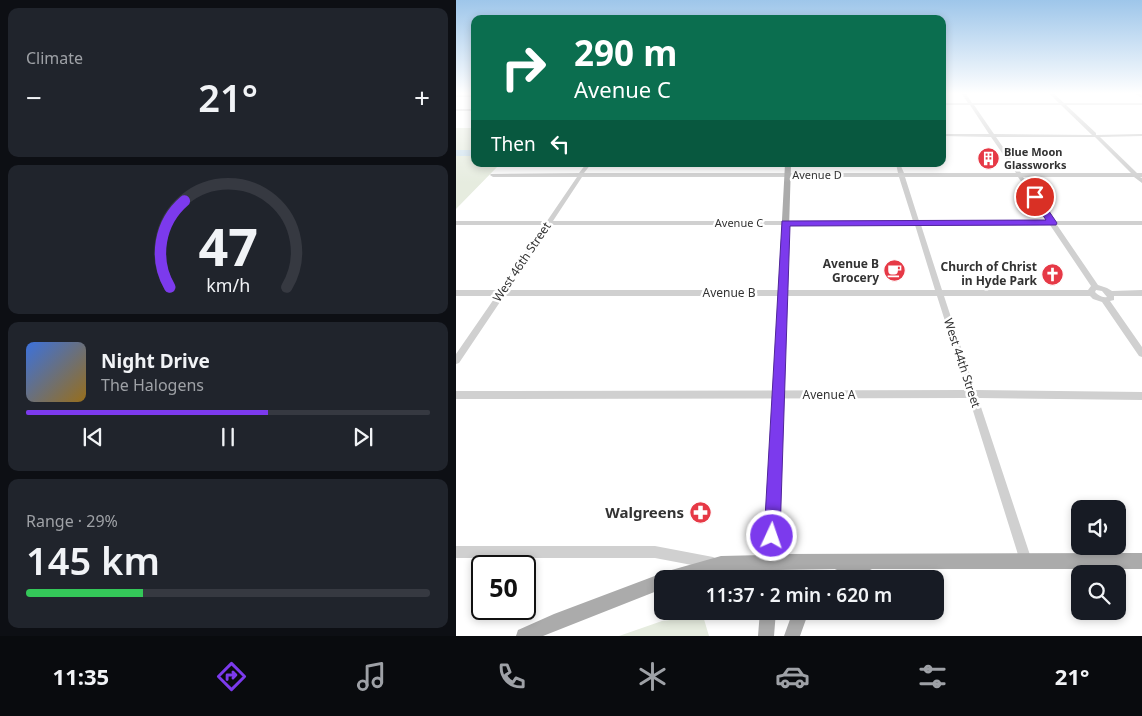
<!DOCTYPE html>
<meta charset="utf-8">
<style>
:root{--surface:#171b24;--page:#20242c;--text:#f1f3f6;--muted:#9ea1a6;--line:#363941;--accent:#7c3aed}
body{margin:0;font-family:"Noto Sans",sans-serif;background:var(--page);color:var(--text);height:100vh;display:flex;flex-direction:column;font-size:19px;white-space:nowrap}
*{box-sizing:border-box;margin:0}
p{font-size:16px;color:var(--muted)}
.icon{flex:none;width:28px;height:28px;fill:none;stroke:currentColor;stroke-width:2;stroke-linecap:round;stroke-linejoin:round}
.map{position:relative;flex:1;overflow:hidden}
.sheet{display:flex;flex-direction:column;gap:8px;padding:8px;background:#0d0f14;width:456px}
.sheet>*{flex:none}
.banner{position:absolute;left:15px;top:15px;width:475px;height:152px;border-radius:10px;box-shadow:0 2px 8px #0003;background:#0b6e4f;color:#fff;overflow:hidden}
.tools{position:absolute;left:615px;top:500px;display:grid;gap:10px}
.tools a{display:grid;place-items:center;width:55px;height:55px;border-radius:10px;background:var(--surface);box-shadow:0 2px 8px #0003;font-size:25px}
.speed{position:absolute;left:15px;top:555px;display:flex;gap:10px;font-size:25px;font-weight:700;text-align:center}
.speed>*{display:grid;place-content:center;width:65px;height:65px;border-radius:50%;background:var(--surface);box-shadow:0 2px 8px #0003;line-height:1}
.speed .limit{border:2px solid #111;border-radius:8px;background:#fff;color:#111}
.pin{position:absolute;display:grid;place-items:center;width:42px;height:42px;color:#fff;margin:-21px;border:2px solid #fff;border-radius:50%;box-shadow:0 1px 5px #0007}
.me{position:absolute;width:55px;margin:-28px;rotate:3deg;stroke-linejoin:round;filter:drop-shadow(0 0 4px #0008)}
.turn{display:flex;align-items:center;gap:18px;height:105px;padding:0 20px;font-size:22px}
.turn .icon{width:65px;height:65px;stroke-width:2.5}
.turn b{display:block;font-size:35px;line-height:42px}
.then{display:flex;align-items:center;height:48px;padding:0 20px;background:#0003;gap:10px;font-size:19px}
.big{font-size:38px;font-weight:600;line-height:1.1}
.sheet .tile{flex:1;display:flex;flex-direction:column;justify-content:center;gap:8px;min-width:0;padding:0 18px;border-radius:10px;background:var(--page)}
.sheet .dial{align-items:center;gap:0}
.dial svg{height:130px;overflow:visible;fill:none;stroke:var(--line);stroke-width:7;stroke-linecap:round;text-anchor:middle}
.dial text{fill:var(--text);stroke:none}
.song{display:flex;align-items:center;gap:15px}
.cover{width:60px;height:60px;border-radius:8px;background:linear-gradient(135deg,hsl(220 70% 55%),hsl(40 70% 35%))}
.played{height:5px;border-radius:2px;background:linear-gradient(90deg,var(--accent) 60%,var(--line) 60%)}
.keys{display:flex;justify-content:space-around;direction:ltr}
.heat{display:flex;justify-content:space-between;align-items:center;font-size:28px;direction:ltr}
.charge{height:8px;border-radius:4px;background:linear-gradient(90deg,#34c759 29%,var(--line) 0)}
.trip{position:absolute;left:198px;top:570px;width:290px;height:50px;border-radius:10px;background:var(--surface);box-shadow:0 2px 8px #0003;font-weight:600;line-height:50px;text-align:center}
.tab-bar{display:flex;height:80px;justify-content:space-around;align-items:center;background:#090b0e;color:var(--muted)}
.tab-bar .icon{width:35px;height:35px}
.tab-bar .current{color:var(--accent)}
.tab-bar b{font-size:22px;color:var(--text)}
main{display:flex;flex:1;min-height:0}
.map>svg:first-child{display:block}
</style>
<main>
<section class="sheet">
<div class="tile"><p>Climate</p>
<div class="heat"><a>−</a><b class="big">21°</b><a>+</a></div>
</div>
<div class="tile dial"><svg viewBox="0 0 100 80">
<path d="M14 69A42 42 0 1 1 86 69"/>
<path d="M14 69A42 42 0 0 1 23 16" stroke="#7c3aed"/>
<text x="50" y="56" font-size="32" font-weight="700">47</text>
<text x="50" y="72" font-size="11">km/h</text>
</svg></div>
<div class="tile">
<div class="song"><i class="cover"></i><div><b>Night Drive</b><p>The Halogens</p></div></div>
<div class="played"></div>
<div class="keys"><svg class="icon" aria-label="previous" viewBox="0 0 24 24"><path d="M18 5L8 12l10 7zM5 5v14"/></svg><svg class="icon" aria-label="pause" viewBox="0 0 24 24"><path d="M8 5v14M16 5v14"/></svg><svg class="icon" aria-label="next" viewBox="0 0 24 24"><path d="M6 5l10 7-10 7zM19 5v14"/></svg></div>
</div>
<div class="tile"><p>Range · 29%</p><b class="big">145 km</b><div class="charge"></div></div>
</section>
<div class="map">
<svg width="686" height="636" viewBox="0 0 686 636">
<rect width="100%" height="100%" fill="#fff"/>
<path fill="#e6ecdf" d="M0,128h19v36h25l-44,45z
M247,616l6,20h-90l43,-15z"/>
<g fill="none" stroke-linecap="round" stroke-linejoin="round">
<path fill="#cfe2ee" fill-rule="evenodd" d="M0,150h19v6h-19z"/>
<path fill="#d0d0d0" fill-rule="evenodd" d="M506,94h4l6,9h87l-9,-9h4l10,9h78v2h-76l30,28v2l46,-1v2l-42,1 37,36h5v4h-2l2,1v5l-8,-6h-111l31,44h88v4h-85l41,60 9,3 5,3 30,-1v6h-28v4l-4,1 32,46v10l-3,-1 -37,-54 -9,-3 -3,-3h-146l31,94 167,2v8l-164,-2 54,163 -2,4 -4,2 -4,-2 -2,-4 -51,-163 -513,1v-8l511,-1 -30,-94h-433l-45,67 -3,1v-10l40,-58h-40v-6h43l45,-65h-88v-4h91l30,-44h-84l-3,-2 1,-1 88,-1 7,-9h5l-7,9h314l-2,-9h4l4,9h112l-25,-36 -49,-1v-2h47l-19,-29h-28v-2h26zM518,105h87l31,30 -98,-1zM540,137h99l36,36h-110zM126,177h317l14,44h-360zM449,177h113l30,44h-129zM94,225h365l20,65h-428zM465,225h129l41,61 -3,4h-146zM640,290l6,1 5,6c-5,1 -9,-2 -12,-5z
M680,94h5l1,4z
M0,95h19v2h-19z
M0,109h19v2h-19z
M0,546h199l58,11 4,2 2,4 -2,4 -4,2 -58,-11h-199z"/>
<path fill="#ababab" fill-rule="evenodd" d="M329,164h6l-12,390 363,-1v16h-270l-20,10h-26l2,-6 9,-4 -59,1v9h-16l1,-9 -42,2 -25,7h-34v10l-119,47h-27l2,-6 36,-16 114,-43 53,-15 43,-1z
M304,611h16l-2,25h-16z
M337,611h16l-9,25h-16z"/>
</g>
<linearGradient id="sky" x2="0" y2="1"><stop stop-color="#9ec6ea"/><stop offset="0.51" stop-color="#fff"/><stop offset="1" stop-color="#fff" stop-opacity="0"/></linearGradient>
<rect width="686" height="183" fill="url(#sky)"/>
<path fill="#7c3aed" stroke="#51269a" d="M576,195h6l19,28 -1,2 -266,1 -10,310 -2,6 -6,2 -6,-2 -2,-6 18,-315 264,-1 -15,-23z"/>
<defs>
<symbol id="building-disc" viewBox="-11 -11 22 22"><circle r="9.5" fill="#e63946" stroke="#fff"/><path d="M-4-6H4V6H1V3H-1V6H-4ZM-2.5-4.3h1.7v1.8h-1.7ZM.8-4.3h1.7v1.8H.8ZM-2.5-1h1.7V.8h-1.7ZM.8-1h1.7V.8H.8Z" fill="#fff"/></symbol>
<symbol id="cafe-disc" viewBox="-11 -11 22 22"><circle r="9.5" fill="#e63946" stroke="#fff"/><path d="M-5.5-4.5H6V0H3Q3 3.5 0 3.5H-2.5Q-5.5 3.5-5.5 0ZM3-3.2v2h1.7v-2ZM-6 4.5H4V6H-6Z" fill="#fff"/></symbol>
<symbol id="church-disc" viewBox="-11 -11 22 22"><circle r="9.5" fill="#e63946" stroke="#fff"/><path d="M-1.2-6h2.4v3.5h3.3v2.4h-3.3V6h-2.4V-.1h-3.3v-2.4h3.3Z" fill="#fff"/></symbol>
<symbol id="pharmacy-disc" viewBox="-11 -11 22 22"><circle r="9.5" fill="#e63946" stroke="#fff"/><path d="M-2-6h4v4h4v4h-4v4h-4v-4h-4v-4h4Z" fill="#fff"/></symbol>
</defs>
<g fill-rule="evenodd">
<use href="#building-disc" x="520" y="146" width="25" height="25"/>
<use href="#cafe-disc" x="426" y="258" width="25" height="25"/>
<use href="#church-disc" x="584" y="262" width="25" height="25"/>
<use href="#pharmacy-disc" x="232" y="500" width="25" height="25"/>
</g>
<g text-anchor="middle" stroke-width="5" stroke-linejoin="round" paint-order="stroke">
<g font-size="11" font-weight="bold" fill="#333" stroke="#fff" text-anchor="start">
<text x="548" y="156">Blue Moon<tspan x="548" dy="13">Glassworks</tspan></text>
</g>
<g font-size="11" fill="#333" stroke="#fff">
<text x="361" y="179">Avenue D</text>
<text x="283" y="227">Avenue C</text>
</g>
<g font-size="12" fill="#333" stroke="#fff">
<text transform="translate(66 262) rotate(-56)" y="4">West 46th Street</text>
<text x="273" y="297">Avenue B</text>
<text transform="translate(506 363) rotate(72)" y="4">West 44th Street</text>
<text x="373" y="399">Avenue A</text>
</g>
<g font-size="12" font-weight="bold" fill="#333" stroke="#fff" text-anchor="end">
<text x="423" y="268">Avenue B<tspan x="423" dy="14">Grocery</tspan></text>
<text x="581" y="271">Church of Christ<tspan x="581" dy="14">in Hyde Park</tspan></text>
</g>
<g font-size="15" font-weight="bold" fill="#333" stroke="#fff" text-anchor="end">
<text x="228" y="518">Walgreens</text>
</g>
</g>
</svg>
<div class="tools">
<a><svg class="icon" aria-label="sound" viewBox="0 0 24 24"><path d="M4 9h4l5-4v14l-5-4H4zM17 9q2 3 0 6"/></svg></a>
<a><svg class="icon" aria-label="search" viewBox="0 0 24 24"><circle cx="10" cy="10" r="6"/><path d="M15 15l6 6"/></svg></a>
</div>
<div class="speed"><div class="limit">50</div></div>
<div class="pin" style="left:579px;top:197px;background:#d93025"><svg class="icon" aria-label="arrive" viewBox="0 0 24 24"><path d="M6 21V4h12l-3 4 3 4H6"/></svg></div>
<svg class="me" style="left:316px;top:536px" viewBox="-20 -20 40 40"><circle r="17" fill="#7c3aed" stroke="#fff" stroke-width="3"/><path d="M0-11L8 9 0 5-8 9z" fill="#fff"/></svg>
<div class="trip">11:37 · 2 min · 620 m</div>
<div class="banner">
<div class="turn"><svg class="icon" aria-label="right" viewBox="0 0 24 24"><path d="M7 20v-9h11M14 6l5 5-5 5"/></svg><div><b>290 m</b>Avenue C</div></div>
<div class="then">Then<svg class="icon" aria-label="left" viewBox="0 0 24 24"><path d="M17 20v-9H6M10 6l-5 5 5 5"/></svg></div>
</div>
</div>
</main>
<nav class="tab-bar">
<b>11:35</b>
<svg class="icon current" aria-label="directions" viewBox="0 0 24 24"><path d="M12 3l9 9-9 9-9-9zM9 14v-3h6M13 9l2 2-2 2"/></svg>
<svg class="icon" aria-label="music" viewBox="0 0 24 24"><path d="M9 18V5l10-2v13"/><circle cx="6" cy="18" r="3"/><circle cx="16" cy="16" r="3"/></svg>
<svg class="icon" aria-label="phone" viewBox="0 0 24 24"><path d="M5 4h4l2 5-3 2q2 4 5 5l2-3 5 2v4C11 20 4 13 5 4z"/></svg>
<svg class="icon" aria-label="climate" viewBox="0 0 24 24"><path d="M12 3v18M4 7l16 10M4 17L20 7"/></svg>
<svg class="icon" aria-label="car" viewBox="0 0 24 24"><path d="M5 17H2v-5l4-1 3-4h7l3 4 3 1v5h-3M9 17h6M6 11h13"/><circle cx="7" cy="17" r="2"/><circle cx="17" cy="17" r="2"/></svg>
<svg class="icon" aria-label="filters" viewBox="0 0 24 24"><path d="M4 7h16M4 17h16"/><circle cx="9" cy="7" r="2"/><circle cx="15" cy="17" r="2"/></svg>
<b>21°</b>
</nav>
